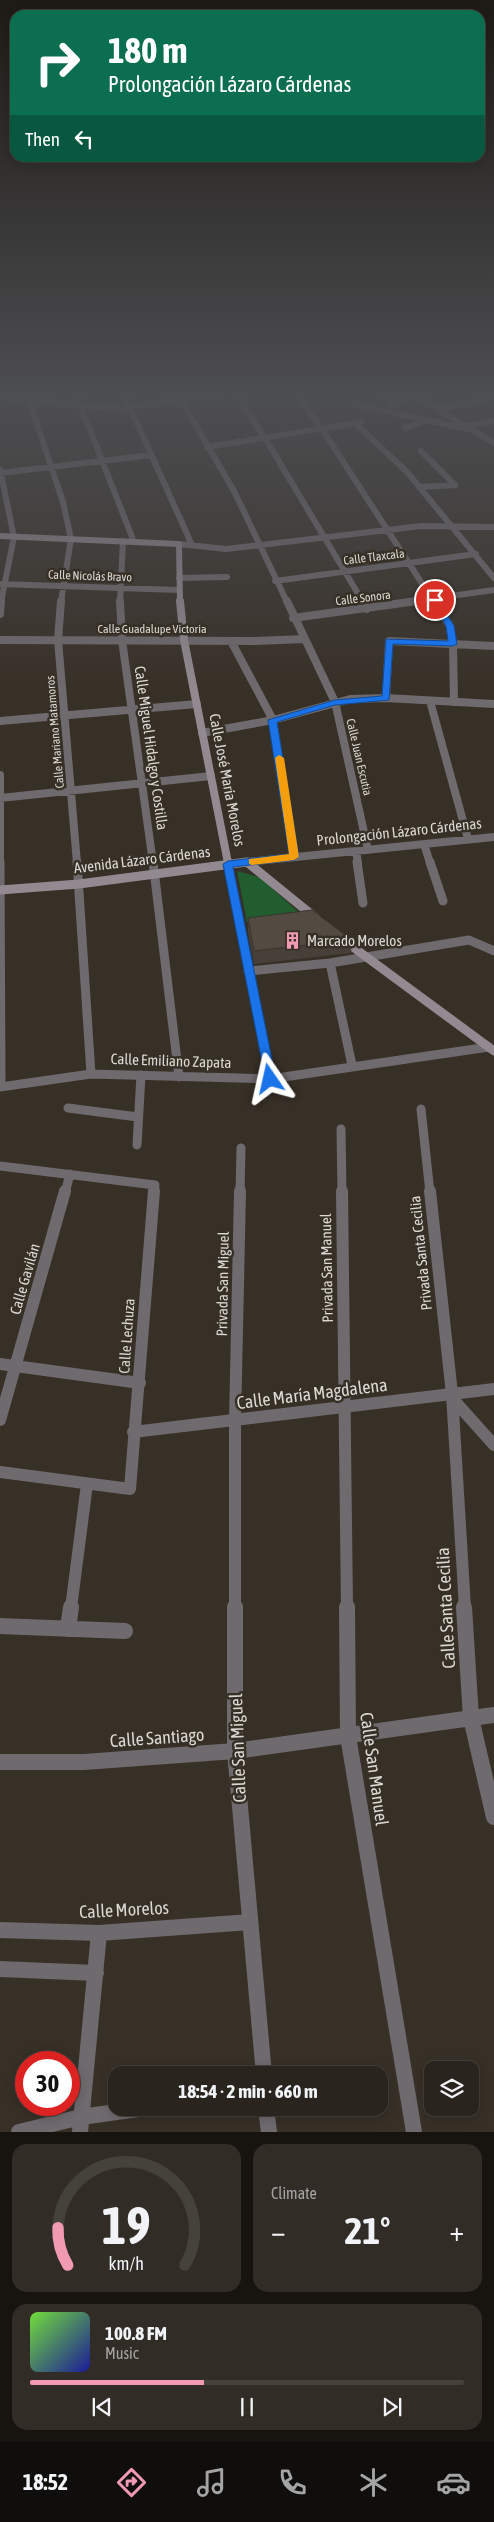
<!DOCTYPE html>
<meta charset="utf-8">
<style>
:root{--surface:#29241d;--page:#312c26;--text:#f1f3f6;--muted:#a5a4a4;--line:#45413b;--accent:#f19ab2}
body{margin:0;font-family:"Asap Condensed",sans-serif;background:var(--page);color:var(--text);height:100vh;display:flex;flex-direction:column;font-size:19px;white-space:nowrap}
*{box-sizing:border-box;margin:0}
p{font-size:16px;color:var(--muted)}
.icon{flex:none;width:28px;height:28px;fill:none;stroke:currentColor;stroke-width:2;stroke-linecap:round;stroke-linejoin:round}
.map{position:relative;height:2132px;overflow:hidden}
.panel{display:flex;flex-direction:column;gap:12px;padding:12px;background:#171410;flex:1}
.panel>*{flex:none}
.banner{position:absolute;left:10px;top:10px;width:475px;height:152px;border-radius:15px;box-shadow:0 2px 12px #0003,0 0 0 1px var(--line);background:#0b6e4f;color:#fff;overflow:hidden}
.fabs{position:absolute;left:424px;top:2061px;display:grid;gap:10px}
.fabs a{display:grid;place-items:center;width:55px;height:55px;border-radius:10px;background:var(--surface);box-shadow:0 2px 12px #0003,0 0 0 1px var(--line);font-size:25px}
.speed{position:absolute;left:15px;top:2051px;display:flex;gap:10px;font-size:25px;font-weight:700;text-align:center}
.speed>*{display:grid;place-content:center;width:65px;height:65px;border-radius:50%;background:var(--surface);box-shadow:0 2px 12px #0003,0 0 0 1px var(--line);line-height:1}
.speed .limit{border:8px solid #d22;background:#fff;color:#111}
.pin{position:absolute;display:grid;place-items:center;width:42px;height:42px;color:#fff;margin:-21px;border:2px solid #fff;border-radius:50%;box-shadow:0 1px 5px #0007}
.me{position:absolute;width:55px;margin:-28px;rotate:349deg;stroke-linejoin:round;filter:drop-shadow(0 0 4px #0008)}
.turn{display:flex;align-items:center;gap:18px;height:105px;padding:0 15px;font-size:22px}
.turn .icon{width:65px;height:65px;stroke-width:2.5}
.turn b{display:block;font-size:35px;line-height:42px}
.then{display:flex;align-items:center;height:48px;padding:0 15px;background:#0003;gap:10px;font-size:19px}
.big{font-size:38px;font-weight:700;line-height:1.1}
.panel .widget{flex:1;display:flex;flex-direction:column;justify-content:center;gap:8px;min-width:0;padding:0 18px;border-radius:15px;background:var(--page)}
.panel .dial{align-items:center;gap:0}
.dial svg{height:130px;overflow:visible;fill:none;stroke:var(--line);stroke-width:7;stroke-linecap:round;text-anchor:middle}
.dial text{fill:var(--text);stroke:none}
.song{display:flex;align-items:center;gap:15px}
.cover{width:60px;height:60px;border-radius:8px;background:linear-gradient(135deg,hsl(100 70% 55%),hsl(240 70% 35%))}
.played{height:5px;border-radius:2px;background:linear-gradient(90deg,var(--accent) 40%,var(--line) 40%)}
.keys{display:flex;justify-content:space-around;direction:ltr}
.heat{display:flex;justify-content:space-between;align-items:center;font-size:28px;direction:ltr}
.panel .tiles{flex:1;display:grid;gap:12px;grid-template-columns:1fr 1fr}
.widget:last-child{grid-column:span 2}
.trip{position:absolute;left:108px;top:2066px;width:280px;height:50px;border-radius:15px;background:var(--surface);box-shadow:0 2px 12px #0003,0 0 0 1px var(--line);font-weight:700;line-height:50px;text-align:center}
.dock{display:flex;height:80px;justify-content:space-around;align-items:center;background:#100e0c;color:var(--muted)}
.dock .icon{width:35px;height:35px}
.dock .active{color:var(--accent)}
.dock b{font-size:22px;color:var(--text)}
.map>svg:first-child{display:block}
</style>
<div class="map">
<svg width="494" height="2132" viewBox="0 0 494 2132">
<rect width="100%" height="100%" fill="#373027"/>
<path fill="#215d2e" d="M237,871l22,6 43,38 -55,7z"/>
<g fill="none" stroke-linecap="round" stroke-linejoin="round">
<path stroke="#6f6a6e" stroke-width="6" d="M27,394l36,108 8,37 -10,63
M76,394l58,148
M124,394l68,151
M178,394l57,99 52,109
M235,394l30,44 98,164
M296,394l26,35 112,173
M382,394l15,9
M412,394l82,49
M0,398l132,12
M353,404l115,25
M130,407l94,-13
M438,409l56,-11
M383,411l29,-16
M356,424l51,48 87,106
M467,426l27,-5
M405,428l20,-7
M207,447l155,-25
M421,451l34,34
M0,469l14,68 -13,65
M0,473l152,-18
M420,487l35,-2
M179,544l47,5 195,-23 73,1
M179,578l48,-1
M275,581l201,-27
M0,584l179,6
M120,602l3,-61
M408,602l86,-12"/>
<path stroke="#6f6a6e" stroke-width="8" d="M61,601l-3,39 19,223
M120,601l2,39 31,223
M287,601l48,101 33,148
M362,601l5,8
M434,601l16,25 3,18 1,58
M0,614l1,-13
M293,618l124,-17
M0,640l255,1 50,-2
M231,641l42,79 21,137
M386,698l3,-57 105,5
M430,701l38,138
M0,721l197,-17
M202,733l71,-13 77,-21 36,-1 108,6
M0,775v88
M0,798l211,-22
M424,844l6,19
M356,851l2,12
M247,862l247,-25"/>
<path stroke="#6f6a6e" stroke-width="9" d="M0,862l1,224
M77,862l14,212
M153,862l26,215
M357,862l6,41
M430,862l13,39
M228,864l42,215
M330,963l22,102
M248,971l82,-8 139,-23 25,11
M0,1087l91,-13 179,5 219,-32
M68,1108l70,9
M421,1109l9,84
M341,1129l1,64
M137,1145l4,-70
M0,1166l155,19 -1,8
M65,1193l5,-19
M240,1193l1,-45"/>
<path stroke="#6f6a6e" stroke-width="12" d="M342,1191l5,417
M430,1191l22,203 13,214
M0,1364l140,19
M452,1398l42,47
M0,1420l65,-229
M133,1432l361,-43
M0,1472l130,17 24,-298
M71,1608l16,-124
M235,1608v-187l5,-230"/>
<path stroke="#6f6a6e" stroke-width="16" d="M235,1607v144l29,324
M347,1607l1,129 66,396
M464,1607l7,111 23,99
M0,1626l125,5
M68,1629l3,-22
M0,1762h84l151,-11 259,-36
M0,1930l99,3 151,-11
M0,1969l96,4
M266,2108l3,24
M19,2132l62,-15 64,-9
M80,2132l19,-199"/>
<path stroke="#928a90" stroke-width="6" d="M0,536l179,8 1,58"/>
<path stroke="#928a90" stroke-width="8" d="M180,601l4,39 44,223
M238,863h10"/>
<path stroke="#928a90" stroke-width="9" d="M228,862v2
M0,890l79,-6 168,-22 70,57
M342,939l152,112"/>
</g>
<path fill="#474039" d="M248,918l104,22 -1,13 -97,11 -6,-32z"/>
<path fill="#534a42" stroke="#3a342e" d="M312,910l40,30 -98,11 -6,-33z"/>
<linearGradient id="sky" x2="0" y2="1"><stop stop-color="#1e1a15"/><stop offset="0.57" stop-color="#4d4e52"/><stop offset="1" stop-color="#4d4e52" stop-opacity="0"/></linearGradient>
<rect width="494" height="693" fill="url(#sky)"/>
<path fill="#1a73e8" stroke="#114b97" d="M432,598h5l17,28 3,18 -4,2 -60,-2 -4,56 -54,5 -58,17 22,135 -5,3 -61,7 43,212 -2,3h-8l-43,-218 5,-3 61,-7 -21,-134 67,-20 47,-4 4,-57 62,2 -2,-15z"/>
<path fill="#f59e0b" d="M279,755l5,3 15,99 -5,3 -42,5 -3,-1v-5l40,-5 -14,-96z"/>
<defs>
<symbol id="building-bare" viewBox="-9 -9 18 18"><path d="M-4-6H4V6H1V3H-1V6H-4ZM-2.5-4.3h1.7v1.8h-1.7ZM.8-4.3h1.7v1.8H.8ZM-2.5-1h1.7V.8h-1.7ZM.8-1h1.7V.8H.8Z" fill="#f19ab2" stroke="#373027" stroke-width="2.5" paint-order="stroke"/></symbol>
</defs>
<g fill-rule="evenodd">
<use href="#building-bare" x="280" y="928" width="25" height="25"/>
</g>
<g text-anchor="middle" stroke-width="5" stroke-linejoin="round" paint-order="stroke">
<g font-size="12" fill="#dcd8d2" stroke="#373027">
<text transform="translate(374 557) rotate(-7)" y="4">Calle Tlaxcala</text>
<text transform="translate(90 576) rotate(2)" y="4">Calle Nicolás Bravo</text>
<text transform="translate(363 598) rotate(-7)" y="4">Calle Sonora</text>
<text x="152" y="633">Calle Guadalupe Victoria</text>
<text transform="translate(55 732) rotate(-95)" y="4">Calle Mariano Matamoros</text>
<text transform="translate(359 757) rotate(77)" y="4">Calle Juan Escutia</text>
</g>
<g font-size="15" fill="#dcd8d2" stroke="#373027">
<text transform="translate(151 748) rotate(82)" y="5">Calle Miguel Hidalgo y Costilla</text>
<text transform="translate(227 780) rotate(79)" y="5">Calle José María Morelos</text>
<text transform="translate(399 832) rotate(-6)" y="5">Prolongación Lázaro Cárdenas</text>
<text transform="translate(142 860) rotate(-7)" y="5">Avenida Lázaro Cárdenas</text>
<text transform="translate(171 1061) rotate(2)" y="5">Calle Emiliano Zapata</text>
<text transform="translate(421 1253) rotate(-96)" y="5">Privada Santa Cecilia</text>
<text transform="translate(327 1268) rotate(-91)" y="5">Privada San Manuel</text>
<text transform="translate(25 1279) rotate(-74)" y="5">Calle Gavilán</text>
<text transform="translate(223 1284) rotate(-89)" y="5">Privada San Miguel</text>
<text transform="translate(127 1336) rotate(-86)" y="5">Calle Lechuza</text>
</g>
<g font-size="15" fill="#dcd8d2" stroke="#373027" text-anchor="start">
<text x="307" y="946">Marcado Morelos</text>
</g>
<g font-size="18" fill="#dcd8d2" stroke="#373027">
<text transform="translate(312 1394) rotate(-7)" y="6">Calle María Magdalena</text>
<text transform="translate(446 1608) rotate(-93)" y="6">Calle Santa Cecilia</text>
<text transform="translate(157 1738) rotate(-4)" y="6">Calle Santiago</text>
<text transform="translate(238 1748) rotate(-92)" y="6">Calle San Miguel</text>
<text transform="translate(374 1769) rotate(82)" y="6">Calle San Manuel</text>
<text transform="translate(124 1910) rotate(-3)" y="6">Calle Morelos</text>
</g>
</g>
</svg>
<div class="fabs">
<a><svg class="icon" aria-label="layers" viewBox="0 0 24 24"><path d="M12 4l9 5-9 5-9-5zM3 14l9 5 9-5"/></svg></a>
</div>
<div class="speed"><div class="limit">30</div></div>
<div class="pin" style="left:435px;top:600px;background:#d93025"><svg class="icon" aria-label="arrive" viewBox="0 0 24 24"><path d="M6 21V4h12l-3 4 3 4H6"/></svg></div>
<svg class="me" style="left:270px;top:1079px" viewBox="-20 -20 40 40"><path d="M0-17L14 15 0 8-14 15z" fill="#1a73e8" stroke="#fff" stroke-width="4"/></svg>
<div class="trip">18:54 · 2 min · 660 m</div>
<div class="banner">
<div class="turn"><svg class="icon" aria-label="right" viewBox="0 0 24 24"><path d="M7 20v-9h11M14 6l5 5-5 5"/></svg><div><b>180 m</b>Prolongación Lázaro Cárdenas</div></div>
<div class="then">Then<svg class="icon" aria-label="left" viewBox="0 0 24 24"><path d="M17 20v-9H6M10 6l-5 5 5 5"/></svg></div>
</div>
</div>
<section class="panel">
<div class="tiles">
<div class="widget dial"><svg viewBox="0 0 100 80">
<path d="M14 69A42 42 0 1 1 86 69"/>
<path d="M14 69A42 42 0 0 1 8 46" stroke="#f19ab2"/>
<text x="50" y="56" font-size="32" font-weight="700">19</text>
<text x="50" y="72" font-size="11">km/h</text>
</svg></div>
<div class="widget"><p>Climate</p>
<div class="heat"><a>−</a><b class="big">21°</b><a>+</a></div>
</div>
<div class="widget">
<div class="song"><i class="cover"></i><div><b>100.8 FM</b><p>Music</p></div></div>
<div class="played"></div>
<div class="keys"><svg class="icon" aria-label="previous" viewBox="0 0 24 24"><path d="M18 5L8 12l10 7zM5 5v14"/></svg><svg class="icon" aria-label="pause" viewBox="0 0 24 24"><path d="M8 5v14M16 5v14"/></svg><svg class="icon" aria-label="next" viewBox="0 0 24 24"><path d="M6 5l10 7-10 7zM19 5v14"/></svg></div>
</div>
</div>
</section>
<nav class="dock">
<b>18:52</b>
<svg class="icon active" aria-label="directions" viewBox="0 0 24 24"><path d="M12 3l9 9-9 9-9-9zM9 14v-3h6M13 9l2 2-2 2"/></svg>
<svg class="icon" aria-label="music" viewBox="0 0 24 24"><path d="M9 18V5l10-2v13"/><circle cx="6" cy="18" r="3"/><circle cx="16" cy="16" r="3"/></svg>
<svg class="icon" aria-label="phone" viewBox="0 0 24 24"><path d="M5 4h4l2 5-3 2q2 4 5 5l2-3 5 2v4C11 20 4 13 5 4z"/></svg>
<svg class="icon" aria-label="climate" viewBox="0 0 24 24"><path d="M12 3v18M4 7l16 10M4 17L20 7"/></svg>
<svg class="icon" aria-label="car" viewBox="0 0 24 24"><path d="M5 17H2v-5l4-1 3-4h7l3 4 3 1v5h-3M9 17h6M6 11h13"/><circle cx="7" cy="17" r="2"/><circle cx="17" cy="17" r="2"/></svg>
</nav>
